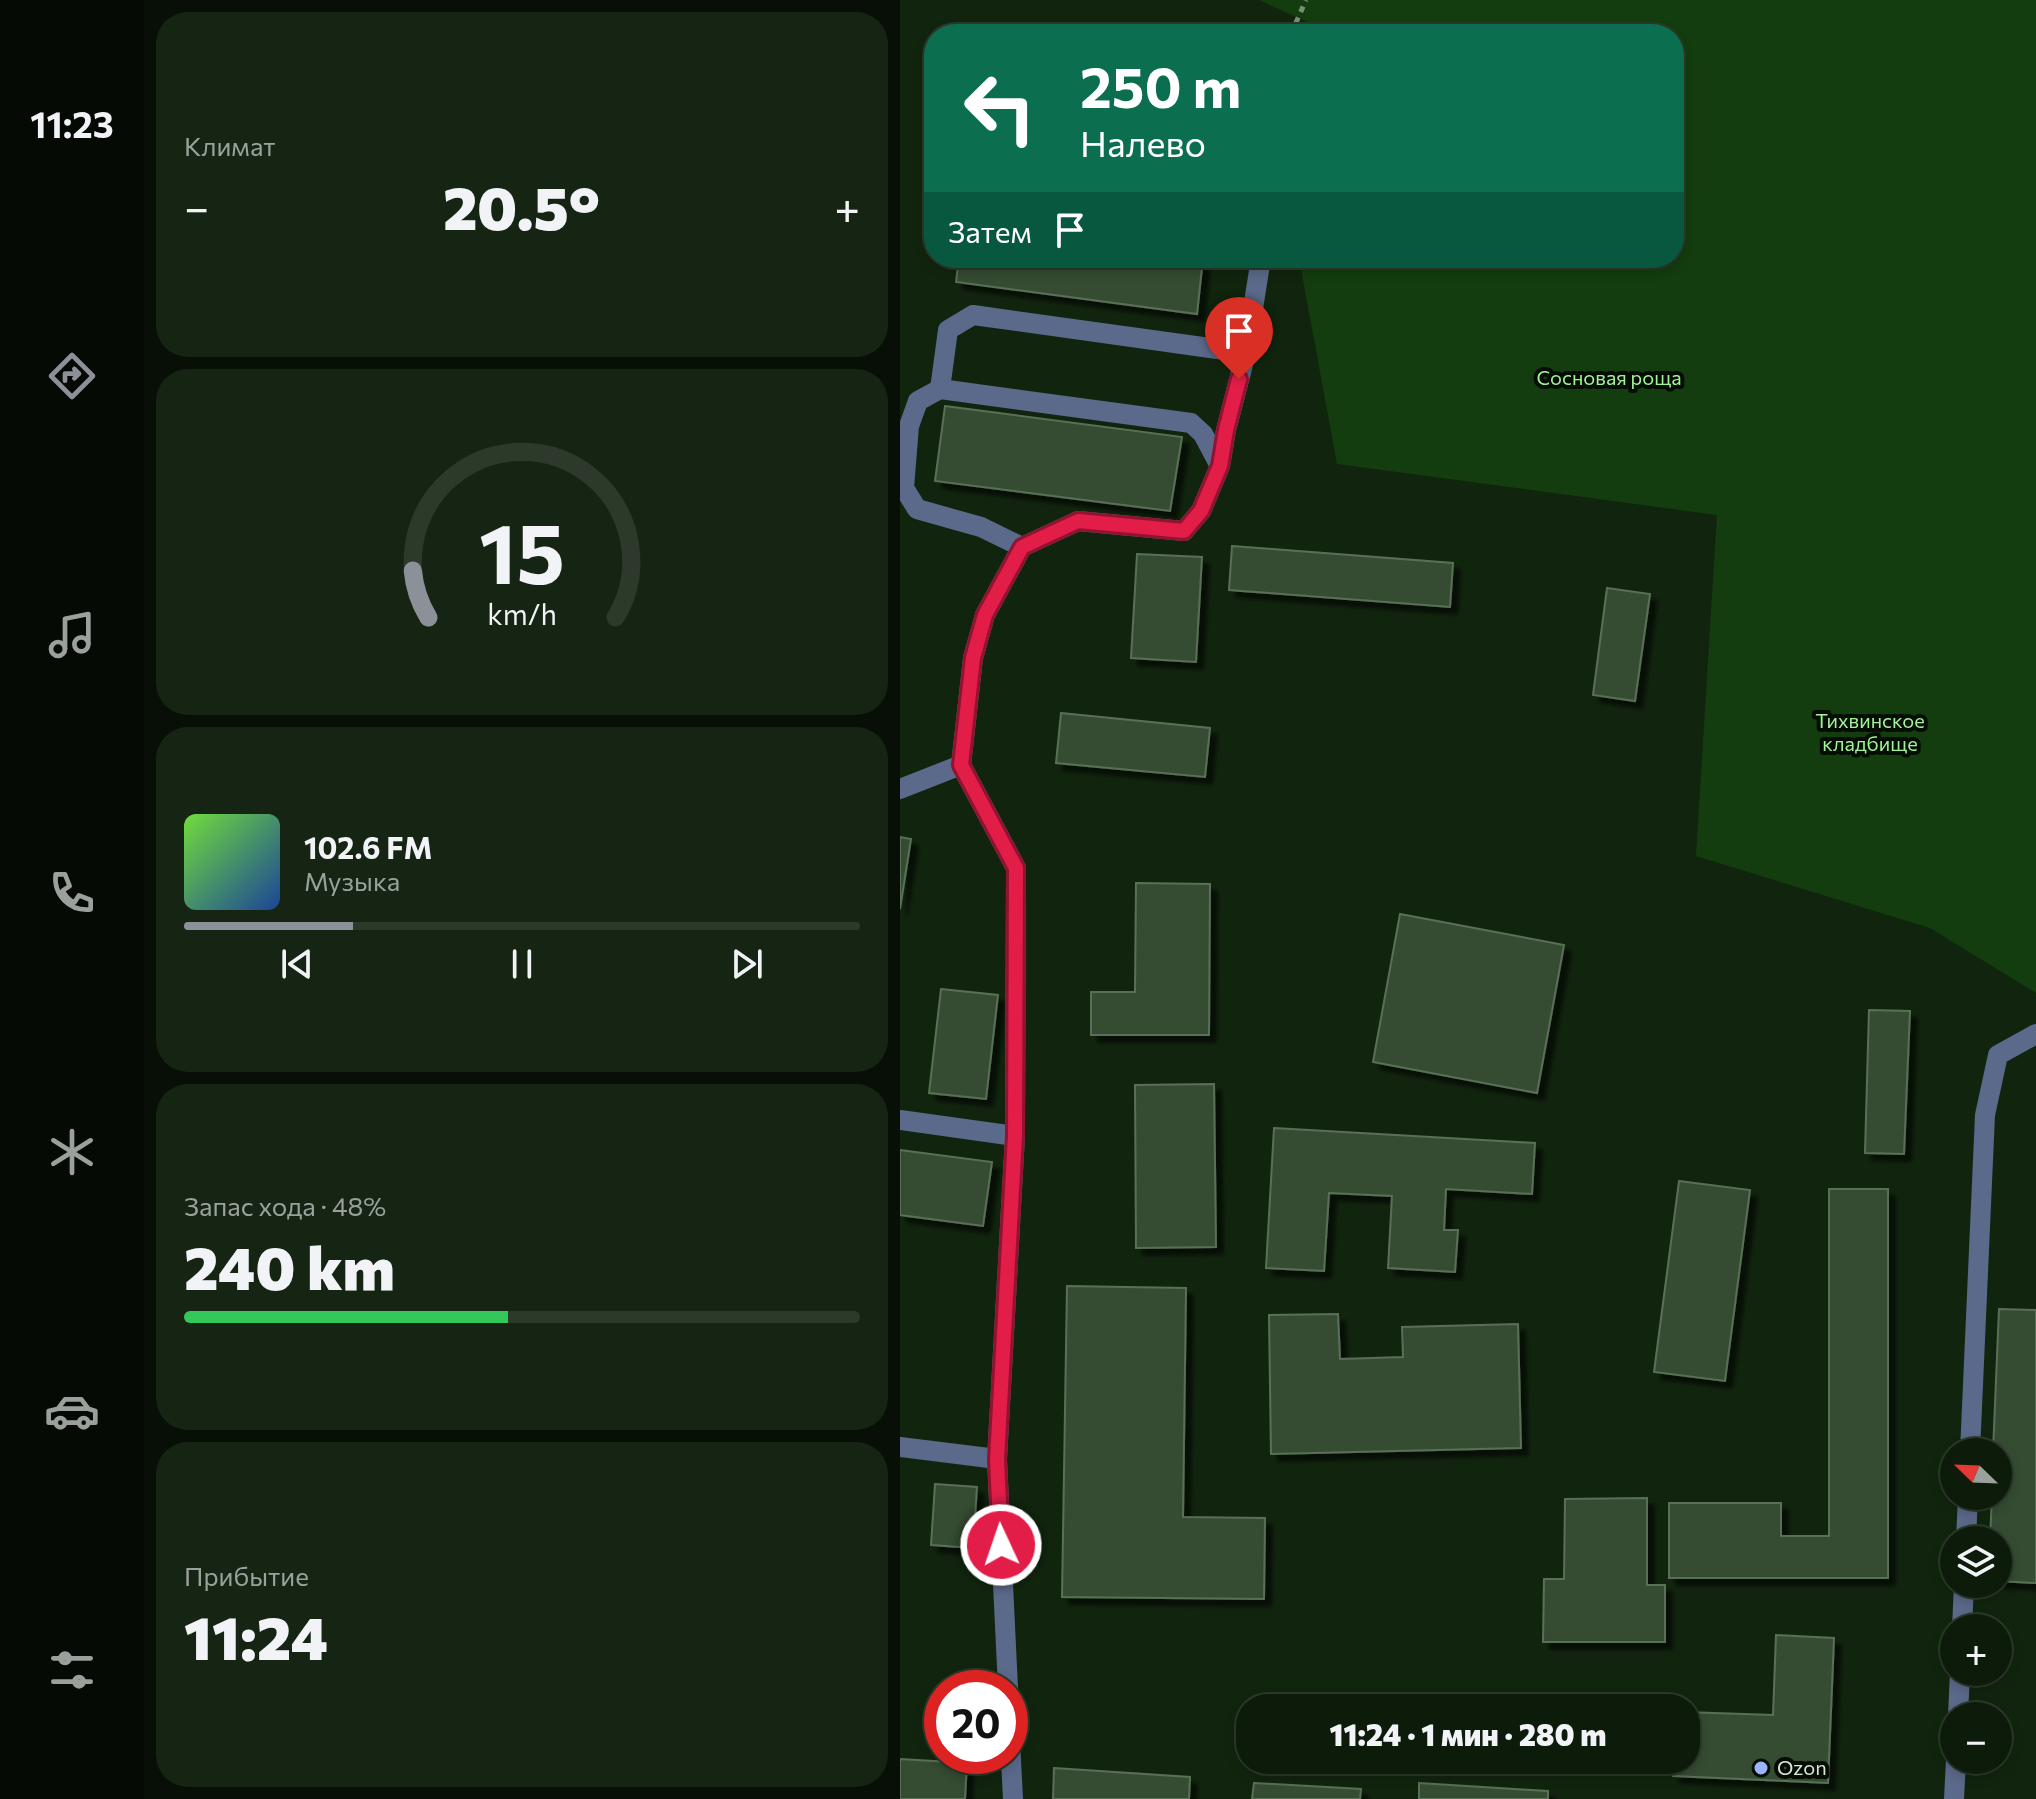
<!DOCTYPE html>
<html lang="ru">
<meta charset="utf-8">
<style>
:root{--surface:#0d1c0a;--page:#162513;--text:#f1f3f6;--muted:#9aa19c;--line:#2d3a2b;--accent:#8c9099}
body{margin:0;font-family:Commissioner,sans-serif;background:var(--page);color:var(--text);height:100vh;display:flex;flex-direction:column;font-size:30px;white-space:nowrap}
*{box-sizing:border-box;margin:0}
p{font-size:26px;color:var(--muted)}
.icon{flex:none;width:44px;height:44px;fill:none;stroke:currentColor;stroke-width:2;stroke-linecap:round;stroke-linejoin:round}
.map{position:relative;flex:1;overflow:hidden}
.side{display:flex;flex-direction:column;gap:12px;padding:12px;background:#070f06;width:756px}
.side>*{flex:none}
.top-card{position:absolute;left:24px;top:24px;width:760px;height:244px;border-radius:32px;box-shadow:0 4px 12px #0003,0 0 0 2px var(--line);background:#0b6e4f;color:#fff;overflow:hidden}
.needle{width:52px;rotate:293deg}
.tools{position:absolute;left:1040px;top:1438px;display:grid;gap:16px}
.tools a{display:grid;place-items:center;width:72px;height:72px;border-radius:50%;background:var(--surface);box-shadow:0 4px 12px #0003,0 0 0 2px var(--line);font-size:40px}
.speed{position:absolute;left:24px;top:1670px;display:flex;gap:16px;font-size:40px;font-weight:700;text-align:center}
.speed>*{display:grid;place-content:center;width:104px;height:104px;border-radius:50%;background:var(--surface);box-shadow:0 4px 12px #0003,0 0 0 2px var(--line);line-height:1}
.speed .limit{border:12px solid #d22;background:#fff;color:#111}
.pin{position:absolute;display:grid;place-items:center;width:68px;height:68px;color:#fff;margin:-82px -34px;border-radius:50% 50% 50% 0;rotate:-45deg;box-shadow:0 0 8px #0007}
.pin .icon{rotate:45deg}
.me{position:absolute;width:88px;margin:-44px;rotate:357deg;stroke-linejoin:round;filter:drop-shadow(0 0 6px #0008)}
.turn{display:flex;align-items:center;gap:28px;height:168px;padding:0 24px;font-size:36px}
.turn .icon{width:104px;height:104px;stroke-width:2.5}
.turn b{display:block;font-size:56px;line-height:68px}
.then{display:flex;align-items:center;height:76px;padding:0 24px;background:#0003;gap:16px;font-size:30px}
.big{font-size:60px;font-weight:800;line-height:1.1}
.side .widget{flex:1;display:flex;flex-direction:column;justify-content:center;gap:12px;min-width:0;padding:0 28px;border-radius:32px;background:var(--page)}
.side .dial{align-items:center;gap:0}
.dial svg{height:208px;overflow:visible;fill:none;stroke:var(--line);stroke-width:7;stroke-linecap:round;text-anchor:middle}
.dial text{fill:var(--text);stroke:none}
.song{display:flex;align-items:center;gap:24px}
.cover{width:96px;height:96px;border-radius:12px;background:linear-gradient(135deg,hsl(100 70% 55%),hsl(220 70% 35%))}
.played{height:8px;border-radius:4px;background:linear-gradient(90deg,var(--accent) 25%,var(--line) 25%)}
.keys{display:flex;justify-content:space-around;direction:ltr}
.heat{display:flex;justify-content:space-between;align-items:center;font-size:44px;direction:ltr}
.charge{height:12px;border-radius:6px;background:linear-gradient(90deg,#34c759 48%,var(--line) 0)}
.trip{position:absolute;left:336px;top:1694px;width:464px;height:80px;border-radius:32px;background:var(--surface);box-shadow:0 4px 12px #0003,0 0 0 2px var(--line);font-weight:800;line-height:80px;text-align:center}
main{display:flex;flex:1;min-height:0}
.menu{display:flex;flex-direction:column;width:144px;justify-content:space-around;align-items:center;background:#050b04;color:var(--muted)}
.menu .icon{width:56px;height:56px}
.menu .on{color:var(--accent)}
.menu b{font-size:36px;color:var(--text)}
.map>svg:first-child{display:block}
</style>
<main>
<nav class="menu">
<b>11:23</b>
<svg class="icon on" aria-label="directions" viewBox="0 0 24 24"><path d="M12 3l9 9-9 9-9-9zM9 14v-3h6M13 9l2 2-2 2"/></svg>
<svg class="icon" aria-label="music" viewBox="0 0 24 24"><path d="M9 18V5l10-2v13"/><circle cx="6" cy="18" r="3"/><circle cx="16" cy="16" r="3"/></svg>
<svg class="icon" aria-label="phone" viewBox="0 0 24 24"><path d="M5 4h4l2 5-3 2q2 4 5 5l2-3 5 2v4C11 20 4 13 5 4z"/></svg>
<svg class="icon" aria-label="climate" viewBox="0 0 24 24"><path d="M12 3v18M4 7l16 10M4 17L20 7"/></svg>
<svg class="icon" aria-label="car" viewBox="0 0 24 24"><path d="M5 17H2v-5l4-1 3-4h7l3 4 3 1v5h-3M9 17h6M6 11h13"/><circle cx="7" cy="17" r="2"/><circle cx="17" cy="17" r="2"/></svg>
<svg class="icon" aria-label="filters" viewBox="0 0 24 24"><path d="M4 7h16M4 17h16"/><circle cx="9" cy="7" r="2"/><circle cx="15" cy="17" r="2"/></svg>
</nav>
<section class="side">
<div class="widget"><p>Климат</p>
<div class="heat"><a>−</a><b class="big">20.5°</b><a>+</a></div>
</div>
<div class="widget dial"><svg viewBox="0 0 100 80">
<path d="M14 69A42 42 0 1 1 86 69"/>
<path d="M14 69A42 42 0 0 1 8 51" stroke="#8c9099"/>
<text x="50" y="56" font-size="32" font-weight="700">15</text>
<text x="50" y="72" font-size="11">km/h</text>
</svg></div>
<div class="widget">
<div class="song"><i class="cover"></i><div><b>102.6 FM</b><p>Музыка</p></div></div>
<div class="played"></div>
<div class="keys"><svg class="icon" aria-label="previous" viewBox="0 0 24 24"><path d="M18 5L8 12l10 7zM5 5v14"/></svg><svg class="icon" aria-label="pause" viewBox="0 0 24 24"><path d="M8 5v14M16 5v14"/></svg><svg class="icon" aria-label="next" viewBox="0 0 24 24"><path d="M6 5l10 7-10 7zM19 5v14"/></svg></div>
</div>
<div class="widget"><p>Запас хода · 48%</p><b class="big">240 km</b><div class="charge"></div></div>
<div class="widget"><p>Прибытие</p><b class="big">11:24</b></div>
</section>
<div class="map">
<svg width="1136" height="1799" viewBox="0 0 1136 1799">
<defs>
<filter id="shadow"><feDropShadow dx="7" dy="7" stdDeviation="2" flood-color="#0009"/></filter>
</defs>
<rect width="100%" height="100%" fill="#11250e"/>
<path fill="#133d0e" d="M359,0h777v993l-106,-65 -234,-72 21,-341 -380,-51 -35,-190 1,-16h371v-224h-358v-8z"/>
<path fill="#364c33" stroke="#597056" stroke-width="2" filter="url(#shadow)" d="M59,258h244l-6,56 -241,-32z
M45,406l237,31 -12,74 -235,-30z
M332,546l221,17 -3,44 -221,-17z
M237,554l65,3 -6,105 -65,-4z
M707,588l43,6 -15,107 -42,-6z
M161,713l149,15 -5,49 -149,-14z
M0,837l11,2 -11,70z
M236,883l74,1 -1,151h-118v-43h44z
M500,914l164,31 -27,148 -164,-31z
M41,989l57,6 -12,104 -57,-6z
M969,1010l41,1 -6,143 -39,-1z
M314,1084l2,163 -80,1 -1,-163z
M374,1128l261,15 -3,51 -86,-5 -2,41h14l-3,42 -67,-4 4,-72 -63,-3 -5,78 -58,-3z
M0,1150l92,12 -9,64 -83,-11z
M779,1181l71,9 -25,191 -71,-9z
M929,1189h59v389h-219v-75h112v33h48z
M167,1286l119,2 -3,229 82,1 -1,81 -202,-2z
M1099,1309l37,1v273l-38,-2v-41h-8l2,-44h6v-44h-5z
M438,1314l2,45 63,-2 -1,-30 116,-3 3,124 -250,6 -2,-139z
M35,1484l42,3 -4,61 -42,-3z
M747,1498v87h18v57h-122l1,-63h20l1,-80z
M876,1635l58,3 -6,145 -155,-7 1,-16h12v-48l87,3z
M0,1759l67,4 -2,36h-65z
M154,1768l136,9 -1,22h-136z
M354,1783l107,6 -1,10h-108z
M519,1783l129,8v8h-129z"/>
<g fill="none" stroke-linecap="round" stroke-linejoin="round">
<path stroke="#7b8c79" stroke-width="5" stroke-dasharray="6 6" stroke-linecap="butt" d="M391,34l15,-34"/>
<path stroke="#5b698a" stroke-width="20" d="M40,389l8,-59 25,-15 273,38
M122,547l-41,-20 -64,-18 -13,-21 5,-62 9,-25 22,-12 251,34 12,11 17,32
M0,789l61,-24
M0,1120l115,16
M0,1447l97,12
M1070,1452l15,-337 13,-60 38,-21
M1066,1540l2,-44
M1062,1628l2,-44
M108,1688l-11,-229 18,-323 1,-268 -55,-103 12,-107 12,-43 37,-68 56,-26 106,10 17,-20 19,-45 6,-36 20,-77 15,-95
M1058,1716l2,-44
M110,1740l3,59
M1054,1799l2,-39"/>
</g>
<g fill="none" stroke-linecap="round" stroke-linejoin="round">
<defs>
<path id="route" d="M101,1545l-4,-86 18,-323 1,-268 -55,-103 12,-107 12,-43 37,-68 56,-26 106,10 17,-20 19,-45 6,-36 13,-51"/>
</defs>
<use href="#route" stroke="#92132f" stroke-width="20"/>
<use href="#route" stroke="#e11d48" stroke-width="14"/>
</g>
<circle fill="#99b5fd" stroke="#040c04" stroke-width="3" cx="861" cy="1768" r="8"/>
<g text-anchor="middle" stroke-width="8" stroke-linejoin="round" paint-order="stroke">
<g font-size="20" fill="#9ff594" stroke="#040c04">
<text x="709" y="385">Сосновая роща</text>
<text x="970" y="728">Тихвинское<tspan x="970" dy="23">кладбище</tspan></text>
</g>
<g font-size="20" fill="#d9e6d7" stroke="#040c04" text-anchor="start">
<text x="877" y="1775">Ozon</text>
</g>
</g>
</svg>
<div class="tools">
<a><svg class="needle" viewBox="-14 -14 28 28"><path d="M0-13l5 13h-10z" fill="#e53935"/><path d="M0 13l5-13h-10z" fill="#9aa19c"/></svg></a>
<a><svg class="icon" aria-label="layers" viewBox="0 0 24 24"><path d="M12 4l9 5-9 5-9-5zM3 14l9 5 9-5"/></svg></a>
<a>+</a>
<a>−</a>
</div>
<div class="speed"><div class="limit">20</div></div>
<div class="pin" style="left:339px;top:379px;background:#d93025"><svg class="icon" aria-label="arrive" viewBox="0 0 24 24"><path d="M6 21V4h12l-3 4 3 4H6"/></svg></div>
<svg class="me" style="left:101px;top:1545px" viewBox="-20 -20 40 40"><circle r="17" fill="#e11d48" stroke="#fff" stroke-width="3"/><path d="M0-11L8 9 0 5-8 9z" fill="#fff"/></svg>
<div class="trip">11:24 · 1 мин · 280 m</div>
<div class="top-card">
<div class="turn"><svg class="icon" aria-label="left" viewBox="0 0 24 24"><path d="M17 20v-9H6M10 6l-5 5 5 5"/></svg><div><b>250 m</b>Налево</div></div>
<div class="then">Затем<svg class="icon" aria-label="arrive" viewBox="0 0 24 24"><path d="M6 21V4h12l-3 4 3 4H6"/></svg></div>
</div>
</div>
</main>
